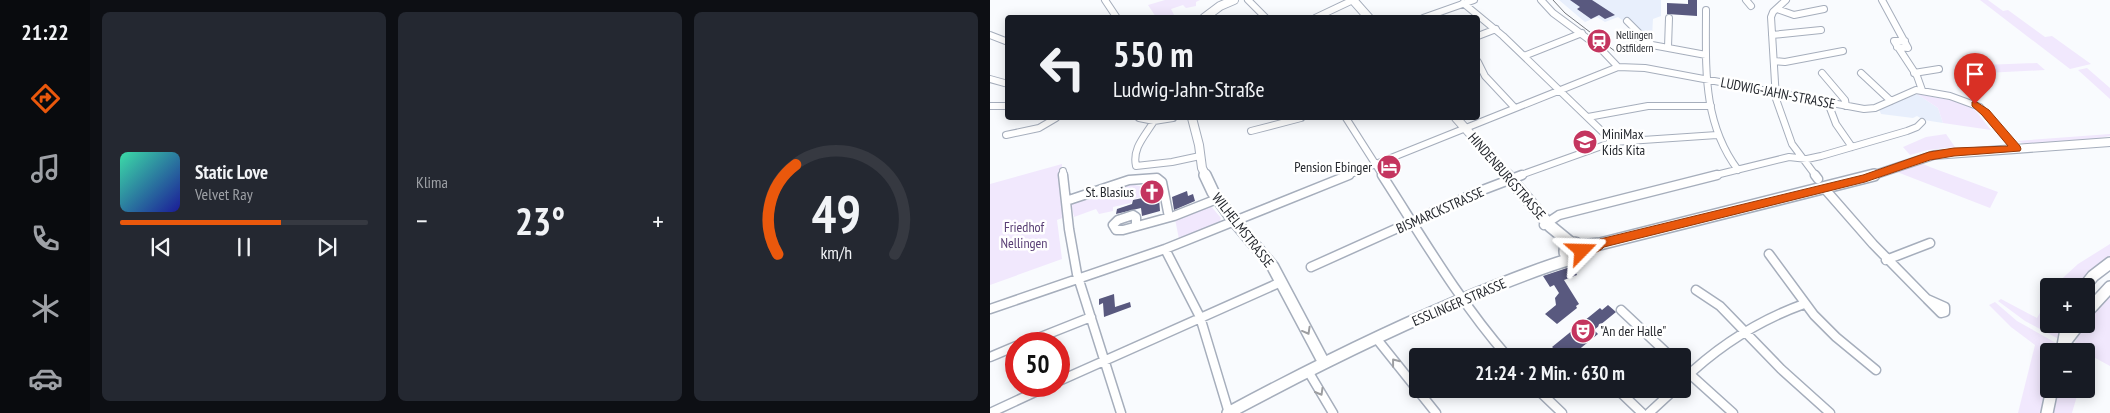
<!DOCTYPE html>
<html lang="de">
<meta charset="utf-8">
<style>
:root{--surface:#171b24;--page:#242831;--text:#f1f3f6;--muted:#9ea1a6;--line:#363941;--accent:#ea580c}
body{margin:0;font-family:"PT Sans Narrow",sans-serif;background:var(--page);color:var(--text);height:100vh;display:flex;flex-direction:column;font-size:19px;white-space:nowrap}
*{box-sizing:border-box;margin:0}
p{font-size:16px;color:var(--muted)}
.icon{flex:none;width:28px;height:28px;fill:none;stroke:currentColor;stroke-width:2;stroke-linecap:round;stroke-linejoin:round}
.map{position:relative;flex:1;overflow:hidden}
.panel{display:flex;flex-direction:column;gap:12px;padding:12px;background:#0d0f14;width:900px}
.panel>*{flex:none}
.hud{position:absolute;left:15px;top:15px;width:475px;height:105px;border-radius:5px;box-shadow:0 2px 12px #0003;background:#171b24;color:var(--text);overflow:hidden}
.buttons{position:absolute;left:1050px;top:278px;display:grid;gap:10px}
.buttons a{display:grid;place-items:center;width:55px;height:55px;border-radius:5px;background:var(--surface);box-shadow:0 2px 12px #0003;font-size:25px}
.speed{position:absolute;left:15px;top:332px;display:flex;gap:10px;font-size:25px;font-weight:700;text-align:center}
.speed>*{display:grid;place-content:center;width:65px;height:65px;border-radius:50%;background:var(--surface);box-shadow:0 2px 12px #0003;line-height:1}
.speed .limit{border:8px solid #d22;background:#fff;color:#111}
.pin{position:absolute;display:grid;place-items:center;width:42px;height:42px;color:#fff;margin:-51px -21px;border-radius:50% 50% 50% 0;rotate:-45deg;box-shadow:0 0 5px #0007}
.pin .icon{rotate:45deg}
.me{position:absolute;width:55px;margin:-28px;rotate:68deg;stroke-linejoin:round;filter:drop-shadow(0 0 4px #0008)}
.turn{display:flex;align-items:center;gap:18px;height:105px;padding:0 25px;font-size:22px}
.turn .icon{width:65px;height:65px;stroke-width:2.5}
.turn b{display:block;font-size:35px;line-height:42px}
.big{font-size:38px;font-weight:800;line-height:1.1}
.panel .tile{flex:1;display:flex;flex-direction:column;justify-content:center;gap:8px;min-width:0;padding:0 18px;border-radius:8px;background:var(--page)}
.panel .dial{align-items:center;gap:0}
.dial svg{height:130px;overflow:visible;fill:none;stroke:var(--line);stroke-width:7;stroke-linecap:round;text-anchor:middle}
.dial text{fill:var(--text);stroke:none}
.song{display:flex;align-items:center;gap:15px}
.cover{width:60px;height:60px;border-radius:8px;background:linear-gradient(135deg,hsl(160 70% 55%),hsl(240 70% 35%))}
.played{height:5px;border-radius:2px;background:linear-gradient(90deg,var(--accent) 65%,var(--line) 65%)}
.keys{display:flex;justify-content:space-around;direction:ltr}
.heat{display:flex;justify-content:space-between;align-items:center;font-size:28px;direction:ltr}
.panel .tiles{flex:1;display:grid;gap:12px;grid-template-columns:repeat(3,1fr)}
.trip{position:absolute;left:419px;top:348px;width:282px;height:50px;border-radius:5px;background:var(--surface);box-shadow:0 2px 12px #0003;font-weight:800;line-height:50px;text-align:center}
main{display:flex;flex:1;min-height:0}
.tabs{display:flex;flex-direction:column;width:90px;justify-content:space-around;align-items:center;background:#090b0e;color:var(--muted)}
.tabs .icon{width:35px;height:35px}
.tabs .selected{color:var(--accent)}
.tabs b{font-size:22px;color:var(--text)}
.map>svg:first-child{display:block}
</style>
<main>
<nav class="tabs">
<b>21:22</b>
<svg class="icon selected" aria-label="directions" viewBox="0 0 24 24"><path d="M12 3l9 9-9 9-9-9zM9 14v-3h6M13 9l2 2-2 2"/></svg>
<svg class="icon" aria-label="music" viewBox="0 0 24 24"><path d="M9 18V5l10-2v13"/><circle cx="6" cy="18" r="3"/><circle cx="16" cy="16" r="3"/></svg>
<svg class="icon" aria-label="phone" viewBox="0 0 24 24"><path d="M5 4h4l2 5-3 2q2 4 5 5l2-3 5 2v4C11 20 4 13 5 4z"/></svg>
<svg class="icon" aria-label="climate" viewBox="0 0 24 24"><path d="M12 3v18M4 7l16 10M4 17L20 7"/></svg>
<svg class="icon" aria-label="car" viewBox="0 0 24 24"><path d="M5 17H2v-5l4-1 3-4h7l3 4 3 1v5h-3M9 17h6M6 11h13"/><circle cx="7" cy="17" r="2"/><circle cx="17" cy="17" r="2"/></svg>
</nav>
<section class="panel">
<div class="tiles">
<div class="tile">
<div class="song"><i class="cover"></i><div><b>Static Love</b><p>Velvet Ray</p></div></div>
<div class="played"></div>
<div class="keys"><svg class="icon" aria-label="previous" viewBox="0 0 24 24"><path d="M18 5L8 12l10 7zM5 5v14"/></svg><svg class="icon" aria-label="pause" viewBox="0 0 24 24"><path d="M8 5v14M16 5v14"/></svg><svg class="icon" aria-label="next" viewBox="0 0 24 24"><path d="M6 5l10 7-10 7zM19 5v14"/></svg></div>
</div>
<div class="tile"><p>Klima</p>
<div class="heat"><a>−</a><b class="big">23°</b><a>+</a></div>
</div>
<div class="tile dial"><svg viewBox="0 0 100 80">
<path d="M14 69A42 42 0 1 1 86 69"/>
<path d="M14 69A42 42 0 0 1 25 14" stroke="#ea580c"/>
<text x="50" y="56" font-size="32" font-weight="700">49</text>
<text x="50" y="72" font-size="11">km/h</text>
</svg></div>
</div>
</section>
<div class="map">
<svg width="1120" height="413" viewBox="0 0 1120 413">
<rect width="100%" height="100%" fill="#f9fbfe"/>
<path fill="#e8effc" d="M569,0h102v16l-8,3 -1,18 -8,-1 -26,-19 -13,5 -8,-5 -12,5z
M927,94l21,14 5,15 -19,-3 -7,-4 -4,2 -32,-4 -2,-5z"/>
<path fill="#f1e8fd" d="M175,0h35l-4,2v4l-10,2 -3,-3 -12,4 4,8h-19l-8,-12z
M990,0h8l15,11 5,-1 37,27 7,-1 39,28 -21,5z
M1047,63l8,7 -79,4 -8,-8z
M1097,68l23,20v11l-32,-29z
M927,94l44,8 11,4 19,24 -48,-7 -5,-15z
M956,134l9,13 -27,3 -18,5 -7,-8 23,-10z
M1120,134v2l-10,2 1,2 -73,5 -11,-4z
M931,163l9,4 68,25 -8,16 -93,-36z
M72,164l-1,19 4,34 -8,3 5,39 -72,26v-101z
M139,182l1,2 14,3 2,9 -13,3 -2,4 -18,4v4l-14,3 -3,-5 -22,8 -3,-14z
M220,205l11,13 -1,5 -41,16 -4,-20z
M1120,244v13l-12,9 -18,20h-26l24,-22z
M1120,291v75l-24,-13v-2l-13,-5 17,-33z
M1059,297v27h13l-5,14 -32,-17 -27,-20 3,-2 36,19z
M1005,302l22,19 39,22 -2,8h-5v25l-9,37h-22l17,-68 -24,-18 -22,-22z
M1069,389h20l-7,24h-19z"/>
<path fill="#59597f" d="M580,0h22l23,15 -10,4 -6,-4 -8,4 -14,-10 3,-2z
M698,0h9v16l-30,-2v-11l21,1z
M165,184l4,14 1,13 -18,5 -1,-8 -25,6 1,-5 15,-5 1,-4 14,-3 -3,-10 4,-2z
M197,191l1,5 5,-2 2,7 -21,9 -2,-13z
M583,266l4,9 -13,5 15,24 -3,2 1,2 -20,16 -12,-10 11,-9 -1,-7 4,-5 -5,-8 -4,2 -7,-11z
M124,294l1,13 15,-5 1,5 -27,10 -1,-14 -4,2v-6z
M618,305l8,7 -22,18 4,4 -27,22h-9l-10,-9 48,-39 2,2z"/>
<g fill="none" stroke-linecap="round" stroke-linejoin="round">
<defs>
<path id="street-far1" d="M115,0l12,18
M258,0l18,18
M551,0l12,13 46,34 19,20
M756,0l5,6
M796,0l-13,12 -2,5 5,82 16,45 24,32
M892,0l26,48 -11,-1
M473,3l40,33 110,106
M787,9l17,6 30,-6
M716,10c0,57 -4,112 32,160
M325,18l38,-18
M433,18l51,-18
M637,21l16,16
M0,35l18,7
M782,35l49,-5
M488,36l18,-7
M656,37l6,8 -10,-2 -3,-3z
M915,41h-11l23,35 5,14
M662,45l54,10
M678,47l1,-29
M534,56l58,-23
M784,61l11,1 58,-11
M488,62l7,14 30,32
M832,73l23,27 1,6
M871,73l30,28
M924,73l25,-4
M0,79l18,5
M838,103l8,21 16,23
M0,106h18
M598,117l60,-11h63
M149,118l15,3 19,-3
M356,118l37,58
M164,121c-9,15 -22,27 -18,45l36,-4 28,-6
M261,131l50,-13
M16,135l33,-7 17,-10
M73,171l1,5
M356,176l272,-109 27,1 219,41 11,-1 41,-18 34,6 30,11 36,42
M528,176l95,-34 104,-7
M722,176l77,-19 18,2 14,-3 86,-25 10,-4 5,-5"/>
<path id="street" d="M73,175l6,54 8,45 44,139
M392,175c40,62 77,126 125,181
M825,175l3,4
M834,188l49,56 54,55
M76,201l63,-21 28,-2 5,4 7,35
M554,225l15,-10 158,-40
M146,226v-9l-3,-2 -15,5 -5,5 3,5h7l51,-14 43,-17
M175,249l35,68 29,96
M779,254l45,61 22,22 40,33
M896,260l44,-17
M321,267l169,-76 42,-16
M706,290l24,16 61,63 49,44
M937,299l18,8v5l-4,1z
M0,309l175,-60 184,-74
M631,310l49,46
M386,338l60,75
M33,344l68,-27
M0,357l26,-11
M692,367l51,46
M318,371l25,42
M69,381l222,-99
M692,381c36,-35 75,-60 122,-77
M547,389l25,24
M627,389l25,24
M0,413l58,-27
M659,413l26,-24"/>
<path id="secondary-far1" d="M363,0l16,18
M214,18l16,-12 14,-6
M202,118l7,27 3,23 4,8
M466,118l52,58
M881,176l63,-21 176,-13"/>
<path id="secondary" d="M215,175l8,17 18,25 42,50 51,96
M517,175l43,51 22,18
M575 251a8 8 0 1 1 16 0a8 8 0 1 1-16 0Z
M589,246l21,-2 274,-69
M1095,286l8,-10 17,-13
M1096,313l24,-26
M1076,341l13,-17
M1072,351l5,-27
M238,413c82,-44 164,-85 250,-120 31,-12 61,-25 93,-34
M1057,413l5,-24"/>
</defs>
<use href="#street-far1" stroke="#a6aebc" stroke-width="8"/>
<use href="#street" stroke="#a6aebc" stroke-width="11"/>
<use href="#secondary-far1" stroke="#a6aebc" stroke-width="10"/>
<use href="#secondary" stroke="#a6aebc" stroke-width="14"/>
<use href="#street-far1" stroke="#fff" stroke-width="6"/>
<use href="#street" stroke="#fff" stroke-width="8"/>
<use href="#secondary-far1" stroke="#fff" stroke-width="8"/>
<use href="#secondary" stroke="#fff" stroke-width="11"/>
<path stroke="#75787d" stroke-width="1" d="M563,0l12,13 51,39"/>
</g>
<defs><path id="oneway-chevron" d="M-2-3.5L2.5 0L-2 3.5" fill="none" stroke-width="1.6" stroke-linecap="round" stroke-linejoin="round" transform="scale(1.25)"/></defs>
<g stroke="#9d9ea1">
<use href="#oneway-chevron" transform="translate(317 331) rotate(61)"/>
<use href="#oneway-chevron" transform="translate(405 362) rotate(-128)"/>
<use href="#oneway-chevron" transform="translate(330 392) rotate(60)"/>
</g>
<path fill="#ea580c" stroke="#983908" d="M985,101l14,9 31,36 1,3 -1,2 -66,5 -24,4 -65,22 -261,65c-5,6 -19,10 -26,8l-2,-4 2,-3 15,-4 7,-5 263,-64 66,-23 25,-4 54,-2 -26,-31 -10,-9v-4z"/>
<defs>
<symbol id="station-disc" viewBox="-11 -11 22 22"><circle r="9.5" fill="#c4355f" stroke="#fff"/><path d="M-3-6H3Q5-6 5-4V2Q5 4 3 4L4.5 6H3L1.5 4h-3L-3 6H-4.5L-3 4Q-5 4-5 2V-4Q-5-6-3-6ZM-3.5-4v3h7v-3ZM-3.5 1v1.5H-2V1ZM2 1v1.5H3.5V1Z" fill="#fff"/></symbol>
<symbol id="school-disc" viewBox="-11 -11 22 22"><circle r="9.5" fill="#c4355f" stroke="#fff"/><path d="M0-5L7-2L0 1L-7-2ZM-4 1L0 2.5L4 1V4Q0 6-4 4Z" fill="#fff"/></symbol>
<symbol id="hotel-disc" viewBox="-11 -11 22 22"><circle r="9.5" fill="#c4355f" stroke="#fff"/><path d="M-6-4.5h1.5V1H6V5H4.5V3h-9V5H-6ZM-4 0a1.8 1.8 0 1 1 3.6 0ZM.5 0V-2.5h3Q6-2.5 6 0Z" fill="#fff"/></symbol>
<symbol id="church-disc" viewBox="-11 -11 22 22"><circle r="9.5" fill="#c4355f" stroke="#fff"/><path d="M-1.2-6h2.4v3.5h3.3v2.4h-3.3V6h-2.4V-.1h-3.3v-2.4h3.3Z" fill="#fff"/></symbol>
<symbol id="theatre-disc" viewBox="-11 -11 22 22"><circle r="9.5" fill="#c4355f" stroke="#fff"/><path d="M-5-5.5Q0-4 5-5.5V0Q5 5 0 6Q-5 5-5 0ZM-3.3-2.5H-1v1.5H-3.3ZM1-2.5H3.3v1.5H1ZM-2.8 1Q0 5.5 2.8 1Z" fill="#fff"/></symbol>
</defs>
<g fill-rule="evenodd">
<use href="#station-disc" x="595" y="27" width="28" height="28"/>
<use href="#school-disc" x="581" y="128" width="28" height="28"/>
<use href="#hotel-disc" x="385" y="153" width="28" height="28"/>
<use href="#church-disc" x="148" y="178" width="28" height="28"/>
<use href="#theatre-disc" x="579" y="317" width="28" height="28"/>
</g>
<g text-anchor="middle" stroke-width="5" stroke-linejoin="round" paint-order="stroke">
<g font-size="11" fill="#25282e" stroke="#fff" text-anchor="start">
<text x="626" y="39">Nellingen<tspan x="626" dy="13">Ostfildern</tspan></text>
</g>
<g font-size="14" fill="#25282e" stroke="#fff">
<text transform="translate(788 93) rotate(11)" y="5">LUDWIG-JAHN-STRASSE</text>
<text transform="translate(517 176) rotate(49)" y="5">HINDENBURGSTRASSE</text>
<text transform="translate(450 210) rotate(-24)" y="5">BISMARCKSTRASSE</text>
<text transform="translate(253 230) rotate(52)" y="5">WILHELMSTRASSE</text>
<text transform="translate(469 302) rotate(-23)" y="5">ESSLINGER STRASSE</text>
</g>
<g font-size="14" fill="#25282e" stroke="#fff" text-anchor="start">
<text x="612" y="139">MiniMax<tspan x="612" dy="16">Kids Kita</tspan></text>
<text x="382" y="172" text-anchor="end">Pension Ebinger</text>
<text x="144" y="197" text-anchor="end">St. Blasius</text>
<text x="610" y="336">"An der Halle"</text>
</g>
<g font-size="14" fill="#593f75" stroke="#fff">
<text x="34" y="232">Friedhof<tspan x="34" dy="16">Nellingen</tspan></text>
</g>
</g>
</svg>
<div class="buttons">
<a>+</a>
<a>−</a>
</div>
<div class="speed"><div class="limit">50</div></div>
<div class="pin" style="left:985px;top:104px;background:#d93025"><svg class="icon" aria-label="arrive" viewBox="0 0 24 24"><path d="M6 21V4h12l-3 4 3 4H6"/></svg></div>
<svg class="me" style="left:592px;top:251px" viewBox="-20 -20 40 40"><path d="M0-17L14 15 0 8-14 15z" fill="#ea580c" stroke="#fff" stroke-width="4"/></svg>
<div class="trip">21:24 · 2 Min. · 630 m</div>
<div class="hud">
<div class="turn"><svg class="icon" aria-label="left" viewBox="0 0 24 24"><path d="M17 20v-9H6M10 6l-5 5 5 5"/></svg><div><b>550 m</b>Ludwig-Jahn-Straße</div></div>
</div>
</div>
</main>
